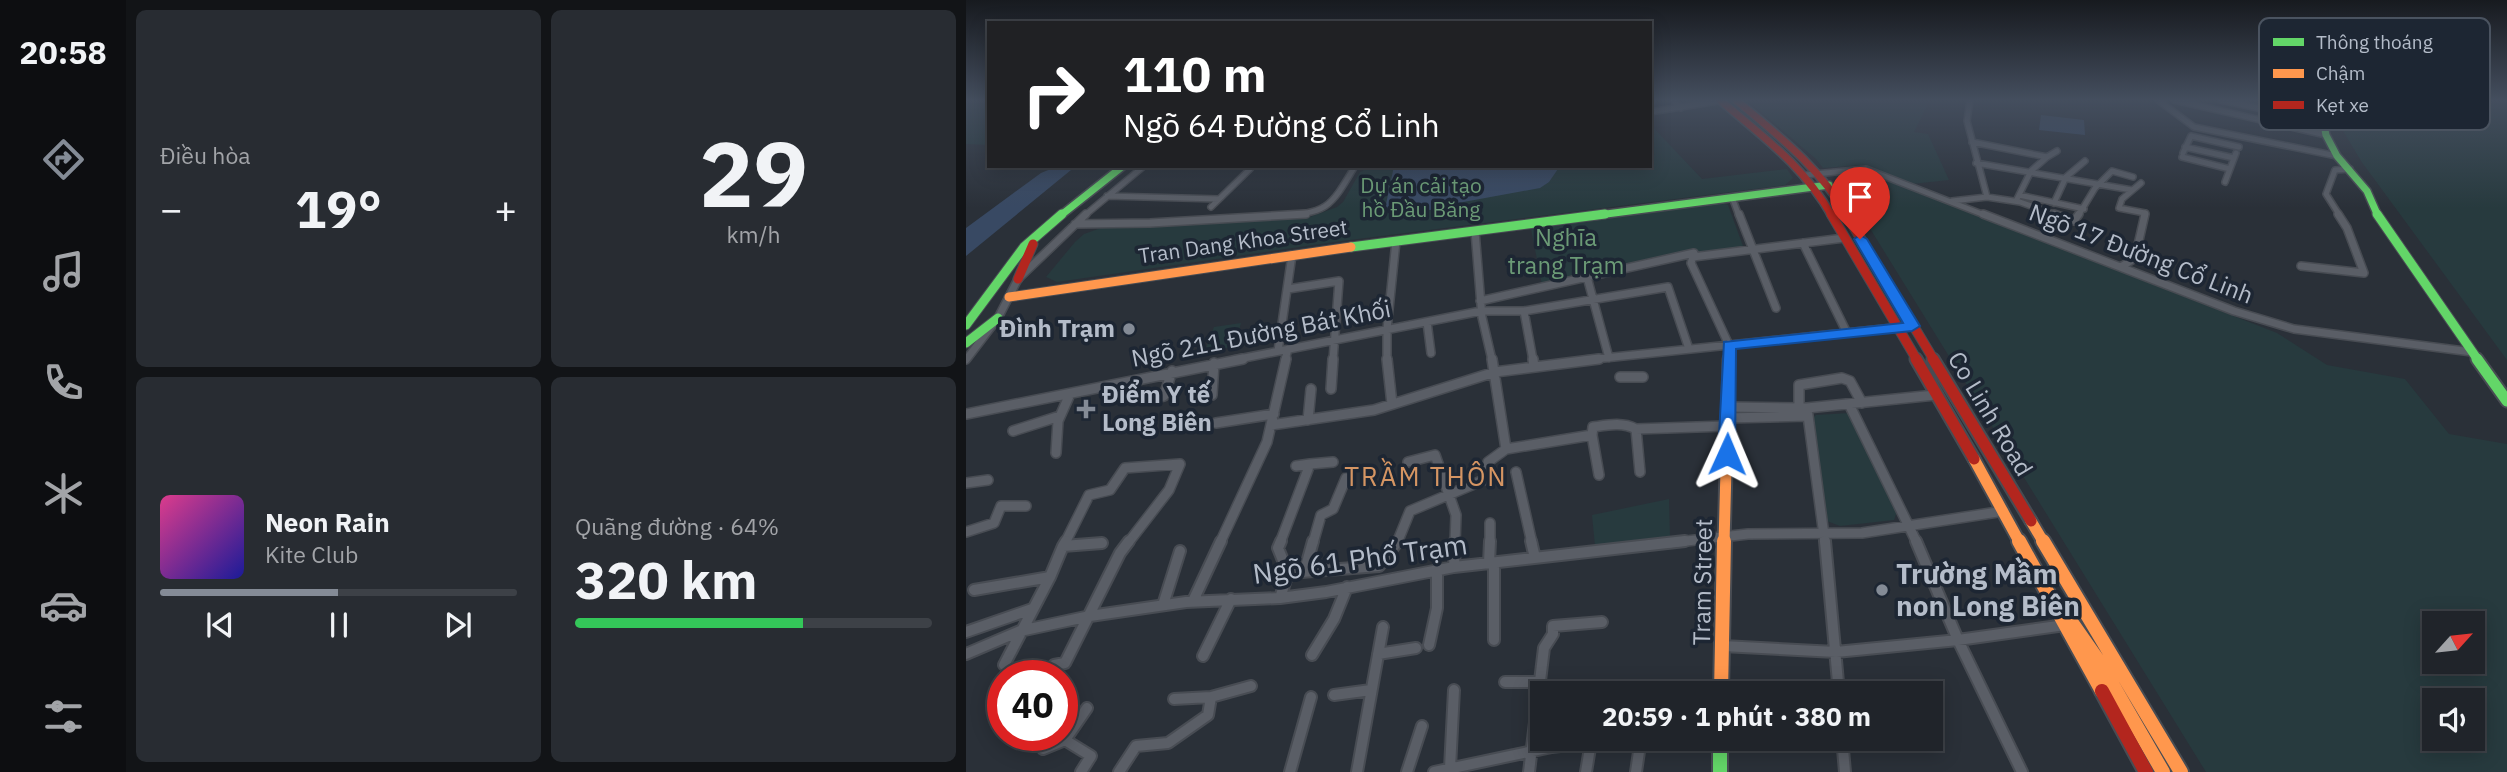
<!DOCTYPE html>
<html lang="vi">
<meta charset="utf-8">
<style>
:root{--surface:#20242a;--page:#282c32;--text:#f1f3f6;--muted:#a2a4a8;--line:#3d4147;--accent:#848b96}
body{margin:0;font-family:"IBM Plex Sans",sans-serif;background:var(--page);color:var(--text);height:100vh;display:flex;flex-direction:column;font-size:26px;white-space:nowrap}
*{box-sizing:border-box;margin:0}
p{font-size:23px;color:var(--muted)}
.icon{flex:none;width:38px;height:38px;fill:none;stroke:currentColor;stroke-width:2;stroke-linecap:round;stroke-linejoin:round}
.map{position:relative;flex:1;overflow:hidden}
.drawer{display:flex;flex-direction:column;gap:10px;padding:10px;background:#121417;width:840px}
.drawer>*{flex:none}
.banner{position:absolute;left:21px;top:21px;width:665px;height:147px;border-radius:0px;box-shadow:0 4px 18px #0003,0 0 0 2px var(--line);background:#202124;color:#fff;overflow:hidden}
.needle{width:46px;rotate:63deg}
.fabs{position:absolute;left:1456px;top:611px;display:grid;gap:14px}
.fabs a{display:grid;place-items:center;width:63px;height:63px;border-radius:0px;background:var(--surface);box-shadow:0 4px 18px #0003,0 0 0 2px var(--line);font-size:35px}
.speed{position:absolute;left:21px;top:660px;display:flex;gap:14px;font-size:35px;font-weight:700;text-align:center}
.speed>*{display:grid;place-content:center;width:91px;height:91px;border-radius:50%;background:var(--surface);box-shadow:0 4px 18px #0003,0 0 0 2px var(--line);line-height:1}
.speed .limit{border:10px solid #d22;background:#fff;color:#111}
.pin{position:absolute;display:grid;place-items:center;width:60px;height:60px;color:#fff;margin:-72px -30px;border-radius:50% 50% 50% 0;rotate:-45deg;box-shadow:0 0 7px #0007}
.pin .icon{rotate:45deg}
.me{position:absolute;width:77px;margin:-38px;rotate:1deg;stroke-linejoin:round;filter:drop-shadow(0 0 5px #0008)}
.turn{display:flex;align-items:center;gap:24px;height:147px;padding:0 21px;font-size:32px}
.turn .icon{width:91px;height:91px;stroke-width:2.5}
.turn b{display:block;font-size:49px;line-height:60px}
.big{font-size:52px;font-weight:700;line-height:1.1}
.drawer .card{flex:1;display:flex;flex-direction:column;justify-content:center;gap:10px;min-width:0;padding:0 24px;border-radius:10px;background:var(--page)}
.drawer .dial{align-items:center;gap:0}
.dial b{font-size:91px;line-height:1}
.song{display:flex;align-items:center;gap:21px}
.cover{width:84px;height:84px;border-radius:10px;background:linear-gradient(135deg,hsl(330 70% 55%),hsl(240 70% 35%))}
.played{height:7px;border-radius:4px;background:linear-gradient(90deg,var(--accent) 50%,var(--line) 50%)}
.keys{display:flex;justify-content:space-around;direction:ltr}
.heat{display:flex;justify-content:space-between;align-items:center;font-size:38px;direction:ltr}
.charge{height:10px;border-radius:5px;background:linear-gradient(90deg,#34c759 64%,var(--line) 0)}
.drawer .tiles{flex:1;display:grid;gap:10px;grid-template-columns:repeat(2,1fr)}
.trip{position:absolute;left:564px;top:681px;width:413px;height:70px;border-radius:0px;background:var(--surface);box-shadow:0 4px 18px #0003,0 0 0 2px var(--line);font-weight:700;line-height:70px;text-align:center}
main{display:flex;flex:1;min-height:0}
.dock{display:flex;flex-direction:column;width:126px;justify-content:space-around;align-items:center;background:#0d0e11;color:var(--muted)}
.dock .icon{width:49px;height:49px}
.dock .on{color:var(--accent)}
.dock b{font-size:32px;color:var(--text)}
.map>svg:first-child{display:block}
</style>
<main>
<nav class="dock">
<b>20:58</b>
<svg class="icon on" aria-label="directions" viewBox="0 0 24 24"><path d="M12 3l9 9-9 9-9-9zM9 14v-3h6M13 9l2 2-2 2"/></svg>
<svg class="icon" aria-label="music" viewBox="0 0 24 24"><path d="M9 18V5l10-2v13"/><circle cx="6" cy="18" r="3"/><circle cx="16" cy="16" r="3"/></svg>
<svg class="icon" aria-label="phone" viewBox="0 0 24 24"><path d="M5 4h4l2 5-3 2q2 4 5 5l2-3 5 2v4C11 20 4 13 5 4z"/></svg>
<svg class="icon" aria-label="climate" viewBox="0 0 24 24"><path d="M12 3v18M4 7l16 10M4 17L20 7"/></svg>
<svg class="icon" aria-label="car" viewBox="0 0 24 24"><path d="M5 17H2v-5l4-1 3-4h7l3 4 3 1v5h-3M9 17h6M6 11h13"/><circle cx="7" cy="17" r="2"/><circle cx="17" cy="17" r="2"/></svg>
<svg class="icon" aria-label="filters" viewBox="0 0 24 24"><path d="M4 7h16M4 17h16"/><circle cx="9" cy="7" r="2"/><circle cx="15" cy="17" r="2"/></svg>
</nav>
<section class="drawer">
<div class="tiles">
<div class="card"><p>Điều hòa</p>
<div class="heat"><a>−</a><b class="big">19°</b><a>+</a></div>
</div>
<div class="card dial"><b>29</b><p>km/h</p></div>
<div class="card">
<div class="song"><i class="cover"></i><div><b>Neon Rain</b><p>Kite Club</p></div></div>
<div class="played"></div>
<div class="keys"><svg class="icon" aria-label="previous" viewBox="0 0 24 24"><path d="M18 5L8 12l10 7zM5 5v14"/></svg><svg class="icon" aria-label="pause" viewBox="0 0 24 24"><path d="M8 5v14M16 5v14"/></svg><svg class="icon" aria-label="next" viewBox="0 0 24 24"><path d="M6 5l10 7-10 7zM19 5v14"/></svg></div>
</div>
<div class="card"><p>Quãng đường · 64%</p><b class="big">320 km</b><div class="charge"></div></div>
</div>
</section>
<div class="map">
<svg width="1541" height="772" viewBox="0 0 1541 772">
<rect width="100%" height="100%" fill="#2a3038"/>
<path fill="#273a3e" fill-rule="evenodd" d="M0,100h23v45l-23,-1z
M781,100h183l-16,32 14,2 21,46 -37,4 -47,-19 -42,3 -7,-9z
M1371,100h170v260l-146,-199 -22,-37z
M684,124l52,55 85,-10 6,9 -8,7 -451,57 -277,40 -11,-5 29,-35 9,-8 17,-6 51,-1 155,-9 30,-11 6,-5 17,-30 13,-6h277z
M900,172l411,161 50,32 78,14 44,55 58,10v328h-301l-353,-571 -20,-27zM1468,623h39v39h-39zM1468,700h39v38h-39z
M756,203l6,2 15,41 -201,39 -11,-56z
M275,323l-7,24 -29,4 9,-24z
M884,413l48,95 -4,12 -54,6 -13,-5 -15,-102 4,-4z
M703,499l1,38 -75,9 -3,-31z"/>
<path fill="#384963" d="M1075,115l43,5 1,15 -46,-5z
M92,166h12l1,4 -105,86v-28l75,-55z
M428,166h166l-11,16 -9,6 -82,15 -24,7 -49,-1z"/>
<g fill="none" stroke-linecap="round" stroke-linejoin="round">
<defs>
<path id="street-far3" d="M707,100l8,8
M1192,100l36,27 143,29
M1208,100l152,35
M1255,100l102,22
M684,105l2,-5
M684,112l74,-12
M1006,142l75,15 -16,14 -14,28
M1219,147l49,11
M1217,153l8,-17 48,11
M1081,157l10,-6
M1216,157l48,12
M1010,163l156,27
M215,166h55
M839,175l61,-6 121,47
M1259,182l11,-29
M1175,183l-19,16 -3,9 26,5 -1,3
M1053,195l65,14
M141,196l112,3
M766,197l7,19
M1021,197l33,5 39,14
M986,201l35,-4 -20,-76 3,-21
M1088,203l12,-26 19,-16
M245,207l39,-38 -1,-3
M118,216l60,-50
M309,216c52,-3 54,-6 80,-50
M1112,216l17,-28 17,-17 21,6
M1374,216l-14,-22 9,-24 15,-1"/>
<path id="street-far2" d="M773,214l37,94
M1017,214l251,97 60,18 178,23
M1088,214l20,7 5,-7
M109,224l75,-1 156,-9
M509,231l7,86 10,43
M837,243l44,90
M1335,266l63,7 -17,-45 -9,-14
M1155,267l14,-9 10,-44
M621,277l22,81
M322,289l51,-8 -6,79
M514,301l214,-48
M558,311l9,49
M461,322l4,31
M763,345l-38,-82 2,-6 151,-19
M312,351l14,-96
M0,360l32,-42 20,-39 68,-65
M268,360l247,-49h43l144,-24 21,62
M319,360l3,-11
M421,360v-31l9,-88
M619,360l327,-34"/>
<path id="street-far1" d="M421,359l5,45
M526,359l14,90
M567,359l1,8
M654,377h23
M365,389l2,-30
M246,395l2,-32
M180,399l18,-3 8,-25
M883,404l68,139
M762,407l79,1 128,-13
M833,408v-23l43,-7 8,3 12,22
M841,408l18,135
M0,414l277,-55
M761,418l81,-2
M342,420l3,-31
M250,423l58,-9
M305,425l103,-15 121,-38 104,-13
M670,429l4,43
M47,431l47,-15
M626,435l7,40
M90,453l2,-32 12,-27
M442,462l27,-7 21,60 -1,28
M330,466l14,-2
M550,472l16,71
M0,483l22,-3
M0,532l28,-9 7,-17h25
M99,543l24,-48 21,-5 15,-22 55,-4 -11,26 -41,53
M254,543l47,-101 19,-83
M314,543l30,-79 23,-2
M347,543l8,-28 12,-6 13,-31
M431,543l13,-32 76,-32 2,-17 18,-13 86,-14 1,-8c15,-2 29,-5 43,2l91,-3
M524,543v-20
M703,543l79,-9 114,-1 142,-22"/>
<path id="street" d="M100,541l-3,5 39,-3
M565,541l4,17
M859,541l14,152
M950,541l42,99 64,132
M528,562v78
M523,563l1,-22
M488,567l1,-26
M339,570l8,-29
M322,573l91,-7 19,-25
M8,590l76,-13
M314,598l8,-25 -10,-25 3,-7
M227,601l28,-60
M197,605l17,-54
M0,632l66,-23
M463,645l8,-37v-39
M757,646l113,6 122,-12 107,-15
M0,654l54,-23 70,-15 96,-14 94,-4 46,-6 128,-25 231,-26
M412,654l38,-6
M346,655l22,-36 13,-32
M237,656l28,-57
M38,665l46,-88 13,-31
M88,665l11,-2 55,-110 9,-12
M539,682h35
M368,695l37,-5
M208,699l37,-2 40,-11
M876,738l3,34
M77,749l22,-9
M484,768l4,-78
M115,772l10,-16 -26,-16 22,-32
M153,772l17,-26 32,-3 40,-28 3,-18
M324,772l21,-75
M391,772l26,-145
M441,772l15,-46
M468,772l118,-25 73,-9
M563,772l15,-124 9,-14v-8l49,-4
M620,772l5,-30
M670,772l5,-34"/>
<path id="fast-far3" d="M1353,100l7,35 11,21 30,35 11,25
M94,216l63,-50
M625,216l238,-31"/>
<path id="fast-far2" d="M1411,214l101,146
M385,247l254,-33
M0,325l58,-78 38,-33
M0,343l32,-25"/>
<path id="fast-far1" d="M1511,359l30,42"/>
<path id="fast" d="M754,738v34"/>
<path id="slow-far2" d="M43,297l342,-50
M763,360v-15"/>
<path id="slow-far1" d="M1008,459l46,84
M1065,521l13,22
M758,543l5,-184"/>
<path id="slow" d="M1053,541l83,150
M1077,541l138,231
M1106,623l28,40 63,109
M755,693l3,-152"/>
<path id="jam-far3" d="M754,100c44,38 82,64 112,116
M770,100c45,38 81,65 112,116"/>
<path id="jam-far2" d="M865,214l86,146
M880,214l88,146
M52,279l15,-35"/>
<path id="jam-far1" d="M950,359l58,100
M967,359l98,162"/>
<path id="jam" d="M1136,691l44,81"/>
</defs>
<use href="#street-far3" stroke="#484c53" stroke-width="8"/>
<use href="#street-far2" stroke="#484c53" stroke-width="10"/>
<use href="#street-far1" stroke="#484c53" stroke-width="12"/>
<use href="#street" stroke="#484c53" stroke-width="14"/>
<use href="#fast-far3" stroke="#484c53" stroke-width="10"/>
<use href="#fast-far2" stroke="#484c53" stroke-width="11"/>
<use href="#fast-far1" stroke="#484c53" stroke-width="15"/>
<use href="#fast" stroke="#484c53" stroke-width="18"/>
<use href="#slow-far2" stroke="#484c53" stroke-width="11"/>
<use href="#slow-far1" stroke="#484c53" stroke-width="15"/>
<use href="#slow" stroke="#484c53" stroke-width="18"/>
<use href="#jam-far3" stroke="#484c53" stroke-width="10"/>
<use href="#jam-far2" stroke="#484c53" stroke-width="11"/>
<use href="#jam-far1" stroke="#484c53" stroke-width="15"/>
<use href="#jam" stroke="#484c53" stroke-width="18"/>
<use href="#street-far3" stroke="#5a5e66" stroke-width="5"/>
<use href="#street-far2" stroke="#5a5e66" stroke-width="7"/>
<use href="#street-far1" stroke="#5a5e66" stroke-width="9"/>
<use href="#street" stroke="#5a5e66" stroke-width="10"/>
<use href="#fast-far3" stroke="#63d668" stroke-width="7"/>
<use href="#fast-far2" stroke="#63d668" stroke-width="9"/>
<use href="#fast-far1" stroke="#63d668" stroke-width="11"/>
<use href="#fast" stroke="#63d668" stroke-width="14"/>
<use href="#slow-far2" stroke="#ff974d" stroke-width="9"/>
<use href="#slow-far1" stroke="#ff974d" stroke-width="11"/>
<use href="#slow" stroke="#ff974d" stroke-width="14"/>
<use href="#jam-far3" stroke="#b3261e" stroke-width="7"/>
<use href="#jam-far2" stroke="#b3261e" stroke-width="9"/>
<use href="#jam-far1" stroke="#b3261e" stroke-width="11"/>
<use href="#jam" stroke="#b3261e" stroke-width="14"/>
</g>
<linearGradient id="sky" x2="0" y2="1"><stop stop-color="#171a1f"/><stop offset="0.48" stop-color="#444e5e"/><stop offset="1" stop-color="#444e5e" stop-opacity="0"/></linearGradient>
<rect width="1541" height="208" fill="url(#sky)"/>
<path fill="#1a73e8" stroke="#114b97" stroke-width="2" d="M894,235l7,4 53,87 -8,5 -176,18 -1,105 -2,4h-13l-2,-4 6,-112 179,-19 -49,-84z"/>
<g fill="#848b96" stroke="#1d2633" stroke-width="2.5">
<circle cx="163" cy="329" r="7"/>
<path d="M116.5 398.5h7v7h7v7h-7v7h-7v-7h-7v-7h7z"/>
<circle cx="916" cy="590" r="7"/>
</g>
<g text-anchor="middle" stroke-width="7" stroke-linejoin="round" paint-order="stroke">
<g font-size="21" fill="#6b9a76" stroke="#1d2633">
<text x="455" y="193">Dự án cải tạo<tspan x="455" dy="24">hồ Đầu Băng</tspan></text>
</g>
<g font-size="21" fill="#b4bcc9" stroke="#1d2633">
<text transform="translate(277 242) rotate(-8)" y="7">Tran Dang Khoa Street</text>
</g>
<g font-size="24" fill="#6b9a76" stroke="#1d2633">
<text x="600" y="246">Nghĩa<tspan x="600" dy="28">trang Trạm</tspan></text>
</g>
<g font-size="24" fill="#b4bcc9" stroke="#1d2633">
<text transform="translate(1175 254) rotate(21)" y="8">Ngõ 17 Đường Cổ Linh</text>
<text transform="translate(295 334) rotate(-11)" y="8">Ngõ 211 Đường Bát Khối</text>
<text transform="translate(1024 414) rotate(59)" y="8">Co Linh Road</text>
<text transform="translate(737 582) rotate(-89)" y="8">Tram Street</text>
</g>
<g font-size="24" font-weight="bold" fill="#b4bcc9" stroke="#1d2633" text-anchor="end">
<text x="149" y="337">Đình Trạm</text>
<text x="136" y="403" text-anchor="start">Điểm Y tế<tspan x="136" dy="28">Long Biên</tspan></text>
</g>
<g font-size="26" letter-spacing="2" fill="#d59563" stroke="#1d2633">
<text x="460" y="486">TRẦM THÔN</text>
</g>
<g font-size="28" fill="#b4bcc9" stroke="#1d2633">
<text transform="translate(394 559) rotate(-8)" y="10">Ngõ 61 Phố Trạm</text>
</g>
<g font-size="28" font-weight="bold" fill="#b4bcc9" stroke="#1d2633" text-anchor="start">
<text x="930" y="584">Trường Mầm<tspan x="930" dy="32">non Long Biên</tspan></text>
</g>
</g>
<rect x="1293" y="18" width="231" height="112" rx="10" fill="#1d2633" stroke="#4a5360" stroke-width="2"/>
<rect x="1307" y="38" width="31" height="8" fill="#63d668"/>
<rect x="1307" y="69" width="31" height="9" fill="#ff974d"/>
<rect x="1307" y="101" width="31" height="8" fill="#b3261e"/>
<g font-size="19" fill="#b4bcc9">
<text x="1350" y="49">Thông thoáng</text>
<text x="1350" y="80">Chậm</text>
<text x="1350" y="112">Kẹt xe</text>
</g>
</svg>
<div class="fabs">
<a><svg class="needle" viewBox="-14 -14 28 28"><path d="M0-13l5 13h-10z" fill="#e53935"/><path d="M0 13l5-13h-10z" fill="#a2a4a8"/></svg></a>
<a><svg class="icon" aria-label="sound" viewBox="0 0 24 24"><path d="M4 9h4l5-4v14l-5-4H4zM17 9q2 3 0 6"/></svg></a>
</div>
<div class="speed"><div class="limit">40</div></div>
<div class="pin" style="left:894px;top:239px;background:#d93025"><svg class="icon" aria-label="arrive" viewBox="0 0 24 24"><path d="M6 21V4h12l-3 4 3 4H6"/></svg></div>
<svg class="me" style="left:761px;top:454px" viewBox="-20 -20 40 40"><path d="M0-17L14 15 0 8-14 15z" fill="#1a73e8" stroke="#fff" stroke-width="4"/></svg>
<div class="trip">20:59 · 1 phút · 380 m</div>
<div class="banner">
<div class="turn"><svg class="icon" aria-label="right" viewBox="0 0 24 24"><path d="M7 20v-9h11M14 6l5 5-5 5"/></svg><div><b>110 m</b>Ngõ 64 Đường Cổ Linh</div></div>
</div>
</div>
</main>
